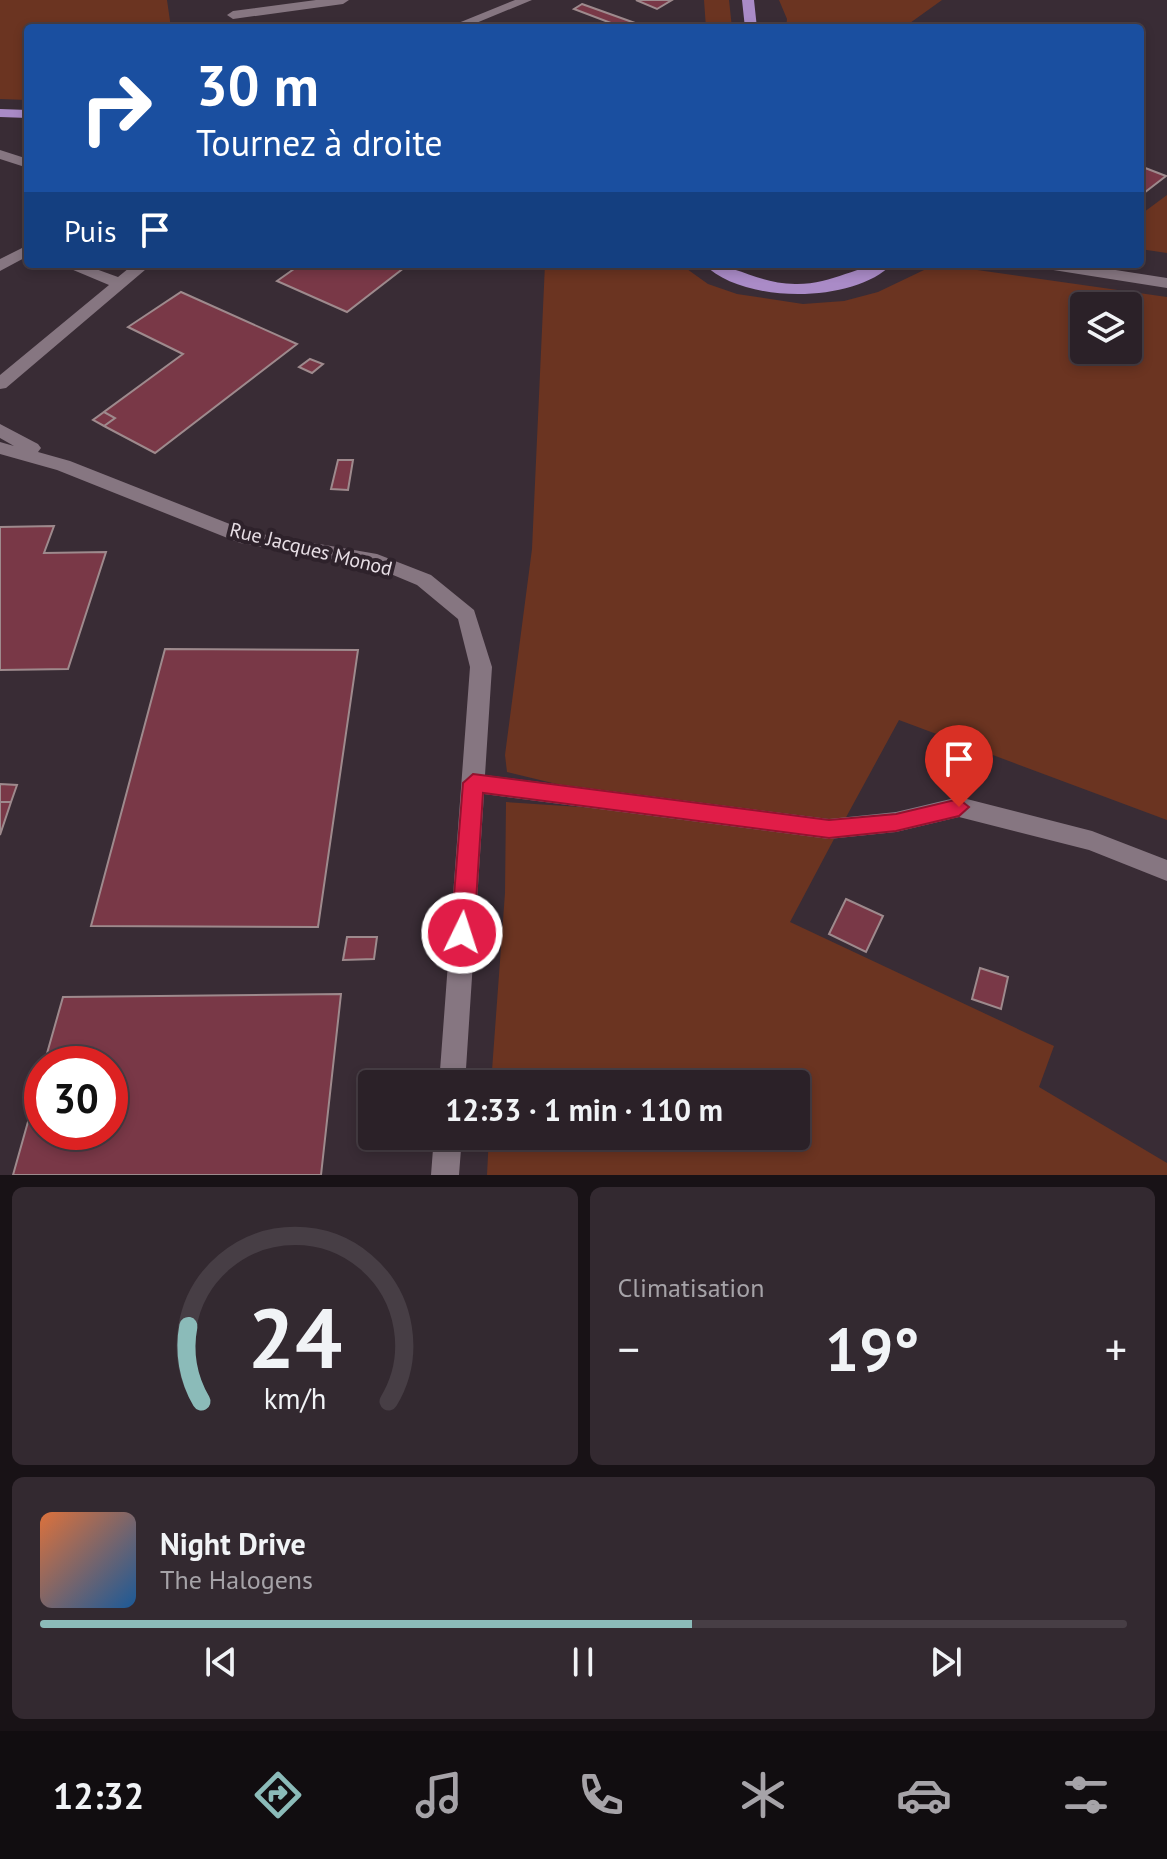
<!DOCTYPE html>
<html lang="fr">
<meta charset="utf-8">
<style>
:root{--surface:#2b2128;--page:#332930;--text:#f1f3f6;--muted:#a6a3a8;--line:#473e45;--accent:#8bbbb9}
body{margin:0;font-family:"PT Sans",sans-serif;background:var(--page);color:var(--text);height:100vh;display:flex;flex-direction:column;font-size:30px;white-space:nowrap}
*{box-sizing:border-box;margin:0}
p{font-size:26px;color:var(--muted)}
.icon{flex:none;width:44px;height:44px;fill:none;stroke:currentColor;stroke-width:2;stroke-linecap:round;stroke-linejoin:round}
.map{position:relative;height:1175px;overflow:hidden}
.sheet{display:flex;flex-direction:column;gap:12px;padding:12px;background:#181216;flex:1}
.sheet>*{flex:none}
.banner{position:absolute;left:24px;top:24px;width:1120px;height:244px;border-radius:8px;box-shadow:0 4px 12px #0003,0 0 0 2px var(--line);background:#1a4fa0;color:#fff;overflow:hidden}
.fabs{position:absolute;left:1070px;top:292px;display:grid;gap:16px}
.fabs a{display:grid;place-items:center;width:72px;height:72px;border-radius:8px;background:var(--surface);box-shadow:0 4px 12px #0003,0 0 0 2px var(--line);font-size:40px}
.speed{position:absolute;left:24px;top:1046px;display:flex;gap:16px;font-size:40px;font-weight:700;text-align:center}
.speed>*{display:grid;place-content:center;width:104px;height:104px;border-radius:50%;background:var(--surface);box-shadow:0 4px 12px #0003,0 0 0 2px var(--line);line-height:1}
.speed .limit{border:12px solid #d22;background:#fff;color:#111}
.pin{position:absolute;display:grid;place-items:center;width:68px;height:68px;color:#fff;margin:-82px -34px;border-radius:50% 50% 50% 0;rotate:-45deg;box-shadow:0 0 8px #0007}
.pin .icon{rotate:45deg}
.me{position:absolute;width:88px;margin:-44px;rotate:4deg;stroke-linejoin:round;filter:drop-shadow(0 0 6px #0008)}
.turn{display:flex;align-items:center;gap:28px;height:168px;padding:0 40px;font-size:36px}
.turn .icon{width:104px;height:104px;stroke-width:2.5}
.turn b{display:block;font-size:56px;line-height:68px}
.then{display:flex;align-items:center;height:76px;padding:0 40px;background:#0003;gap:16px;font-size:30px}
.big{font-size:60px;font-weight:600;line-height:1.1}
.sheet .widget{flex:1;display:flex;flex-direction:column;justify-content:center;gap:12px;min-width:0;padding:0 28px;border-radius:12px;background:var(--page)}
.sheet .dial{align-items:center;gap:0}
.dial svg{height:208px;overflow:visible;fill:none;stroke:var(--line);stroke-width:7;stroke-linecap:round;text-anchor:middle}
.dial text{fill:var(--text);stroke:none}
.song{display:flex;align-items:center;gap:24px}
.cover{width:96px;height:96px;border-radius:12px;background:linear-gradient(135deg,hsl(20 70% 55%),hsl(210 70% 35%))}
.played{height:8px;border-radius:4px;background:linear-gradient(90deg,var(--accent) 60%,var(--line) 60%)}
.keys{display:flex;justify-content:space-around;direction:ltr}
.heat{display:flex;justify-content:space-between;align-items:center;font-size:44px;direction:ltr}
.sheet .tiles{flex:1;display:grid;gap:12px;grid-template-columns:1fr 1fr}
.widget:last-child{grid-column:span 2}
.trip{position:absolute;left:358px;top:1070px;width:452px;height:80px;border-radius:8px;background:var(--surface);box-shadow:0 4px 12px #0003,0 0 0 2px var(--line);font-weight:600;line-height:80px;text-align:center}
.dock{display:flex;height:128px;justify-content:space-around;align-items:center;background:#110d10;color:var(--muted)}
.dock .icon{width:56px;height:56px}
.dock .on{color:var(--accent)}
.dock b{font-size:36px;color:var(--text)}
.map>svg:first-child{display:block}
</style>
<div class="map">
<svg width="1167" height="1175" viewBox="0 0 1167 1175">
<rect width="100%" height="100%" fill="#392c35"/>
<path fill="#6b3421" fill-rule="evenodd" d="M0,0h167l4,28h-143v72l-28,-1z
M704,0h25l3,28h-26z
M779,0h163l-39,28h-117l1,-9z
M1167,195v58l-27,-4v-34z
M545,264h135l28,20 29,10 66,10 41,-3 34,-9 46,-22 46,-1 197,28v523l-268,-100 -55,101 -271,-33 -66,-16 -2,-17 27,-206zM1084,306h44v44h-44z
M506,802l90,6 238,31 -44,83 264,124 -15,41 128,76v12h-680l2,-39h307v-52h-305l14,-191z"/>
<path fill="#793847" stroke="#9e8a8d" stroke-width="2" d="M636,0h36l-15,9z
M582,4l67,24h-25l-50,-19z
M1140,166l26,10 -26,20z
M301,264h108l-62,48 -70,-31z
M181,292l116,52 -142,109 -51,-27 11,-8 -11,-6 79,-58 -55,-27z
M310,359l13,5 -11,9 -13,-6z
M104,412l11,6 -11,8 -11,-6z
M338,460h15l-5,30 -17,-1z
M54,526l-10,27 62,-1 -38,117 -68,1v-143z
M165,649l193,1 -40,277 -227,-1z
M0,784l17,1 -6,17h-11z
M0,802h11l-11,33z
M846,899l37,17 -17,36 -37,-18z
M347,937h30l-3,22 -31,1z
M980,968l28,9 -7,32 -29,-10z
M341,994l-20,181h-308l29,-103v60h68v-68h-66l19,-67z"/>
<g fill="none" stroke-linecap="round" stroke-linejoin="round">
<path fill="#867681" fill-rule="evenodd" d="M316,0h33l-6,4 -110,15 -6,-4 6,-4z
M515,0h17l-68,28h-18z
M0,150l28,9v9l-28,-9z
M28,245v11l-28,15v-12z
M59,264h23l36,13 16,-13h18l-146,124 -6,1v-14l109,-90z
M1039,264h38l90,14v10l-120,-19z
M0,424l38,20 3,4 -3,4 32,9 180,71 127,22 54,21 43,35 18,57 -7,108 344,44 67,-7 63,-15 133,34 75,29v21l-78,-31 -130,-33 -63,15 -67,7 -345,-45 -19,290h-26l31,-417 -12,-48 -41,-34 -43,-18 -134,-24 -183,-73 -57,-16v-12l14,4 -14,-8z
M434,1136h28l-3,39h-28z"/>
<path fill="#aa8bc7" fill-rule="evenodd" d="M742,0h12l3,28h-12z
M0,109l28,1v8l-28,-1z
M704,264c31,0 55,20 91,20 36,1 63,-20 97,-20 -38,40 -150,40 -188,0z"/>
</g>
<path fill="#e11d48" stroke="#92132f" stroke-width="2" d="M473,774l356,46 67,-6 63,-15 10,8 -10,9 -63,15 -67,7 -346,-45 -9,140 -4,7 -8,3 -7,-3 -4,-7 12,-150z"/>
<g text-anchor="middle" stroke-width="8" stroke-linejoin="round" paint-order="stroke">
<g font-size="20" fill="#e7dee5" stroke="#2e222b">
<text transform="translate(311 549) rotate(14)" y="7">Rue Jacques Monod</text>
</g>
</g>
</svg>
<div class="fabs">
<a><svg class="icon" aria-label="layers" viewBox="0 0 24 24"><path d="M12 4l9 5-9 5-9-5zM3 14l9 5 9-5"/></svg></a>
</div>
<div class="speed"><div class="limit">30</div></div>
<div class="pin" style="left:959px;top:807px;background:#d93025"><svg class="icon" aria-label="arrive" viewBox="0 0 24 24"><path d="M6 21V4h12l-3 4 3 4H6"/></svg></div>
<svg class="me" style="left:462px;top:933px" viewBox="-20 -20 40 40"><circle r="17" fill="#e11d48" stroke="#fff" stroke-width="3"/><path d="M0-11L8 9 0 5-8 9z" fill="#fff"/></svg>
<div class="trip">12:33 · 1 min · 110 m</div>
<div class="banner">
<div class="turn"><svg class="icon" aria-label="right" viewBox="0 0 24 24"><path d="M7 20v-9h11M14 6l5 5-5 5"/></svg><div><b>30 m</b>Tournez à droite</div></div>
<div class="then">Puis<svg class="icon" aria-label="arrive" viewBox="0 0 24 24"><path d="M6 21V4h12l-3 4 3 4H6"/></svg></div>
</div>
</div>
<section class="sheet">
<div class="tiles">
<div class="widget dial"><svg viewBox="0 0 100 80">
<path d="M14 69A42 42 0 1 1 86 69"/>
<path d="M14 69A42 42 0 0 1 9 40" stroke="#8bbbb9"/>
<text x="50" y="56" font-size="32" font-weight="700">24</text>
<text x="50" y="72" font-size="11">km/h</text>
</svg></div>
<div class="widget"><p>Climatisation</p>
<div class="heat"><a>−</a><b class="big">19°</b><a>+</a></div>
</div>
<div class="widget">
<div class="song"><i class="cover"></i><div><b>Night Drive</b><p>The Halogens</p></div></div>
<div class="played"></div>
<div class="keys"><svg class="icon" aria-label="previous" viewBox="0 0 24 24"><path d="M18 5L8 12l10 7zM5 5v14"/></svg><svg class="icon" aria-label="pause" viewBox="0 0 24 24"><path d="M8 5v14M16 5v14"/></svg><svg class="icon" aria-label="next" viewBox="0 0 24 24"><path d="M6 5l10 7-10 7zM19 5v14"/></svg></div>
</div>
</div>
</section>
<nav class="dock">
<b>12:32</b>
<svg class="icon on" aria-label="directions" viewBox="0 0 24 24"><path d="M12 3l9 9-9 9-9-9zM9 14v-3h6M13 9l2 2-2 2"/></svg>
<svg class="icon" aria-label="music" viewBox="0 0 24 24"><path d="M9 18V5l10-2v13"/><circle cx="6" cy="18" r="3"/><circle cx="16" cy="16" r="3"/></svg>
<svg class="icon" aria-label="phone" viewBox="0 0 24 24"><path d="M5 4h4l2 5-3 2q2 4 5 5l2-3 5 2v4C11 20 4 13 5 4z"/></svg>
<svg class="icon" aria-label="climate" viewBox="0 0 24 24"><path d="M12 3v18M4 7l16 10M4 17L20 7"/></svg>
<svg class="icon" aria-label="car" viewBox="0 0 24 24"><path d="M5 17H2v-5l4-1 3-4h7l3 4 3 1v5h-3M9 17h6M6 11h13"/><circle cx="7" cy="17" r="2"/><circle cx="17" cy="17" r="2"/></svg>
<svg class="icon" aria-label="filters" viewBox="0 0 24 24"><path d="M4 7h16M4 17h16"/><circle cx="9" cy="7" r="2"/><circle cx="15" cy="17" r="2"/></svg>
</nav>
